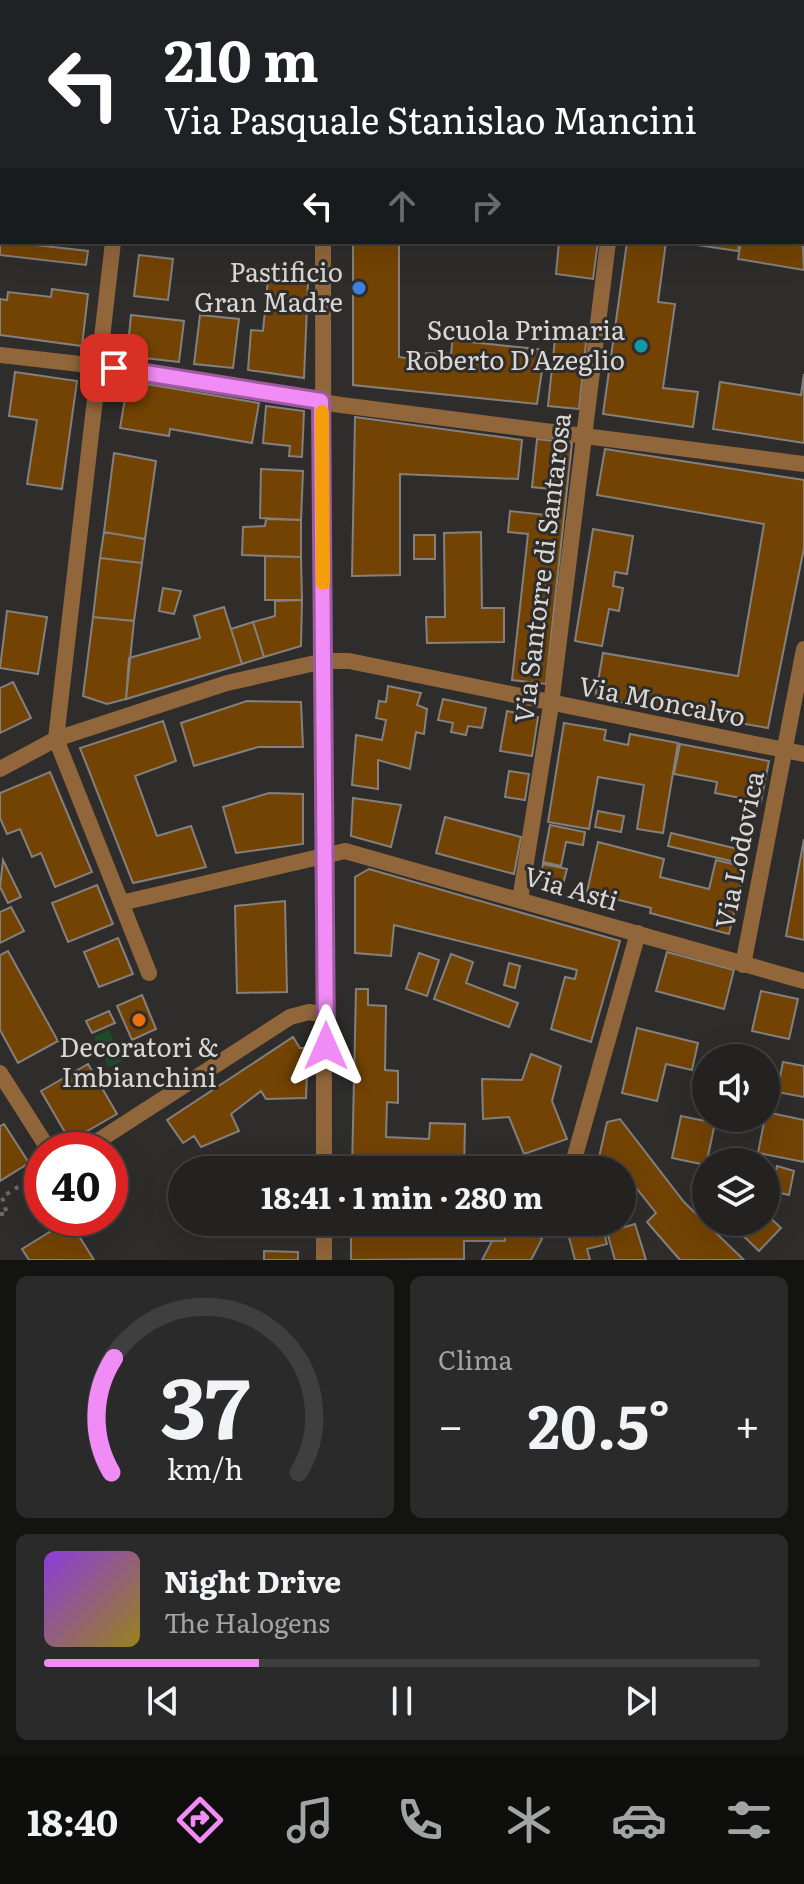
<!DOCTYPE html>
<html lang="it">
<meta charset="utf-8">
<style>
:root{--surface:#232221;--page:#2b2a2a;--text:#f1f3f6;--muted:#a3a4a5;--line:#403f3f;--accent:#f18bf5}
body{margin:0;font-family:Literata,serif;background:var(--page);color:var(--text);height:100vh;display:flex;flex-direction:column;font-size:30px;white-space:nowrap}
*{box-sizing:border-box;margin:0}
p{font-size:26px;color:var(--muted)}
.icon{flex:none;width:44px;height:44px;fill:none;stroke:currentColor;stroke-width:2;stroke-linecap:round;stroke-linejoin:round}
.map{position:relative;height:1260px;overflow:hidden}
.side{display:flex;flex-direction:column;gap:16px;padding:16px;background:#131312;flex:1}
.side>*{flex:none}
.top-card{position:absolute;left:0px;top:0px;width:804px;height:244px;box-shadow:0 8px 32px #0002,0 0 0 2px var(--line);background:#202124;color:#fff;overflow:hidden}
.fabs{position:absolute;left:692px;top:1044px;display:grid;gap:16px}
.fabs a{display:grid;place-items:center;width:88px;height:88px;border-radius:50%;background:var(--surface);box-shadow:0 8px 32px #0002,0 0 0 2px var(--line);font-size:40px}
.speed{position:absolute;left:24px;top:1132px;display:flex;gap:16px;font-size:40px;font-weight:700;text-align:center}
.speed>*{display:grid;place-content:center;width:104px;height:104px;border-radius:50%;background:var(--surface);box-shadow:0 8px 32px #0002,0 0 0 2px var(--line);line-height:1}
.speed .limit{border:12px solid #d22;background:#fff;color:#111}
.pin{position:absolute;display:grid;place-items:center;width:68px;height:68px;color:#fff;margin:-34px;border-radius:16px;box-shadow:0 4px 12px #0006}
.me{position:absolute;width:88px;margin:-44px;rotate:0deg;stroke-linejoin:round;filter:drop-shadow(0 0 6px #0008)}
.turn{display:flex;align-items:center;gap:28px;height:168px;padding:0 32px;font-size:36px}
.turn .icon{width:104px;height:104px;stroke-width:2.5}
.turn b{display:block;font-size:56px;line-height:68px}
.lanes{display:flex;align-items:center;height:76px;padding:0 32px;background:#0003;justify-content:center;gap:40px;direction:ltr}
.lanes .off{opacity:.35}
.big{font-size:60px;font-weight:700;line-height:1.1}
.side .tile{flex:1;display:flex;flex-direction:column;justify-content:center;gap:12px;min-width:0;padding:0 28px;border-radius:12px;background:var(--page)}
.side .dial{align-items:center;gap:0}
.dial svg{height:208px;overflow:visible;fill:none;stroke:var(--line);stroke-width:7;stroke-linecap:round;text-anchor:middle}
.dial text{fill:var(--text);stroke:none}
.song{display:flex;align-items:center;gap:24px}
.cover{width:96px;height:96px;border-radius:12px;background:linear-gradient(135deg,hsl(270 70% 55%),hsl(50 70% 35%))}
.played{height:8px;border-radius:4px;background:linear-gradient(90deg,var(--accent) 30%,var(--line) 30%)}
.keys{display:flex;justify-content:space-around;direction:ltr}
.heat{display:flex;justify-content:space-between;align-items:center;font-size:44px;direction:ltr}
.side .tiles{flex:1;display:grid;gap:16px;grid-template-columns:1fr 1fr}
.tile:last-child{grid-column:span 2}
.trip{position:absolute;left:168px;top:1156px;width:468px;height:80px;border-radius:40px;background:var(--surface);box-shadow:0 8px 32px #0002,0 0 0 2px var(--line);font-weight:700;line-height:80px;text-align:center}
.dock{display:flex;height:128px;justify-content:space-around;align-items:center;background:#0e0e0d;color:var(--muted)}
.dock .icon{width:56px;height:56px}
.dock .on{color:var(--accent)}
.dock b{font-size:36px;color:var(--text)}
.map>svg:first-child{display:block}
</style>
<div class="map">
<svg width="804" height="1260" viewBox="0 0 804 1260">
<rect width="100%" height="100%" fill="#2f2d2c"/>
<path fill="#1d4a27" d="M109,1030l14,31 -15,6 -14,-30z"/>
<path fill="#734304" stroke="#83807e" stroke-width="2" d="M203,0h84l-2,2z
M415,0h52l-53,2z
M515,0h118v2z
M657,0h69l10,2h-79z
M0,16h2v79h-2z
M804,123v73h-2z
M0,133l2,1v98h-2z
M802,230l2,40 -66,-11 3,-17h61z
M0,241l88,10 -2,14 -86,-10z
M353,242h46v115l27,4v-8l25,1 3,-28 19,2 -2,14 74,8 -8,54 -184,-19z
M559,242h39l-5,37 -37,-5z
M627,242h39l-8,60 17,2 -12,84 35,4 -5,35 -90,-13z
M677,242h62l-1,9z
M139,255l34,4 -5,41 -34,-4z
M268,279l40,4 -4,95 -56,-8 3,-40 12,1z
M52,289l36,5 -6,52 -82,-11v-36l7,1 1,-8 43,5z
M131,315l53,6 -5,41 -52,-6z
M200,315l39,4 -6,49 -39,-4z
M555,339l31,3 -7,67 -31,-3z
M15,372l62,9 -15,108 -35,-5 10,-64 -28,-4z
M804,374v69l-91,-14 7,-47 81,13z
M128,381l131,22 -7,40 -82,-14 -1,7 -49,-8z
M266,406l38,5 -2,46 -13,-1 1,-10 -27,-3z
M355,417l167,23 -4,39 -118,-5v101l-48,1z
M537,439l35,4 -26,241 -34,-4 16,-146 -20,-2 2,-21 36,4 4,-26 -18,-2z
M605,449l199,31v68l-36,180 -173,-30 8,-45 135,23 26,-152 -167,-29z
M114,453l42,8 -11,78 -41,-7z
M261,469l42,2 -2,49 -41,-2z
M266,519l35,1v37l-59,-2 1,-28 22,-1z
M593,529l40,7 -6,38 -12,-2 -2,14 10,2 -4,23 -10,-2 -7,37 -27,-5z
M104,532l41,7 -3,24 -42,-5z
M481,532l1,76h22v34l-77,1 -1,-26h19l-1,-84z
M414,535h21v24h-21z
M265,556l36,1 1,43h-37z
M100,558l42,5 -8,58 -41,-4z
M163,588l18,3 -7,23 -15,-3z
M302,600l-1,46 -37,11 -11,-35 22,-6v-15z
M224,607l18,57 -116,35 3,-41 71,-20 -6,-22z
M7,611l40,6 -9,57 -38,-6z
M93,617l41,4 -8,78 -19,5 -24,-8z
M253,622l11,35 -22,7 -11,-35z
M13,682l18,36 -31,15v-45z
M388,686l33,7 -4,12 10,4 -3,25 -8,-2 -6,37 -32,-9v29l-26,-4 4,-50 26,5 4,-20 -10,-2 3,-17 7,1z
M443,699l43,9 -4,20 -14,-2 -2,9 -15,-3 2,-9 -15,-3z
M247,701l54,1 2,45h-45l-64,19 -13,-43z
M507,711l31,6 -6,39 -32,-5z
M163,721l13,40 -41,15 22,60 34,-10 15,41 -73,16 -53,-135z
M564,723l42,7 -2,10 24,5 2,-11 48,9 -15,90 -26,-4 7,-44 -46,-8 -9,52 -41,-7z
M680,744l89,17 -8,41 -46,-9 2,-11 -43,-8z
M509,771l20,3 -4,26 -20,-3z
M50,772l42,100 -37,15 -14,-34 -9,4 -12,-28 -13,5 -7,-16v-25z
M269,793l34,1v50l-67,9 -13,-46z
M353,798l48,7 -10,42 -40,-11z
M598,811l26,5 -3,16 -26,-5z
M445,817l76,20 -7,37 -78,-21z
M550,825l35,7 -2,13 -17,-3 -5,24 -18,-4z
M671,833l67,16 -3,13 -67,-16z
M804,839v101l-18,-4z
M598,842l66,17 -4,18 49,12 7,-29 29,7 -16,67 -79,-21 1,-5 -64,-16z
M3,860l18,37 -13,6 -8,-16z
M543,864l24,5 -4,15 -23,-5z
M369,869l251,72 -29,101 -40,-13 14,-52 10,2 2,-9 -183,-45 -3,31 -36,-3v-76z
M97,885l16,39 -45,18 -16,-39z
M285,901l2,91 -50,1 -2,-87z
M11,907l13,24 -24,12v-31z
M118,938l15,36 -34,13 -15,-35z
M8,951l50,90 -40,22 -18,-33v-75z
M667,952l67,18 -10,39 -68,-18z
M419,953l20,7 -12,36 -21,-7z
M451,954l22,8 -7,21 52,20 -9,24 -75,-28z
M509,963l11,3 -5,22 -11,-3z
M356,989h12v16l18,1 -1,64 13,1v32l-11,-1 -1,35 43,2 1,-16 35,1 -1,46h-112z
M761,991l37,8 -9,40 -37,-8z
M142,995l14,34 -24,11 -15,-34z
M109,1011l6,12 -23,10 -6,-12z
M637,1028l61,15 -6,27 -26,-6 -9,37 -35,-8z
M293,1037l7,11h8l-2,50 -40,1 -5,-8 -30,23 8,17 -38,16 -7,-11 -11,7 -16,-23z
M531,1054l30,12 -9,35 15,38 -43,15 -15,-37 -26,2 -1,-40 40,1z
M783,1062l21,4v31l-27,-5z
M88,1064l29,50 -47,27 -29,-50z
M766,1112l38,8v42l-46,-9z
M681,1116l34,7 -9,42 -34,-7z
M620,1119l64,83 60,58h-64l-33,-38 9,-9 -34,-43 -25,-4 10,-44z
M4,1124l25,39 -29,18v-55z
M264,1155l36,1v14h-36z
M777,1166l17,5 -5,24 -18,-4z
M766,1214l15,14 -22,23 -30,-29h37z
M69,1220l25,40h-65l-7,-11z
M351,1222h154v19h-41v18l-113,1z
M505,1222h8l29,17 -11,21h-49l10,-19h13z
M565,1222h36l6,22 -20,5 3,11h-15z
M635,1224l11,36h-31l-8,-28z
M264,1251l34,1v8h-34z"/>
<g fill="none" stroke-linecap="round" stroke-linejoin="round">
<path stroke="#6c6a69" stroke-width="4" stroke-dasharray="4 6" stroke-linecap="butt" d="M194,0l1,2
M295,2l2,-2
M0,1214h7l-5,-17 40,-25"/>
<path stroke="#91663b" stroke-width="16" d="M776,0l10,2
M802,5l2,1"/>
<path stroke="#91663b" stroke-width="16" d="M641,2l1,-2
M0,122h2
M802,217l2,1
M0,355l98,11 243,39 463,59
M324,661h25l455,93
M0,769l56,-30 93,234
M520,900l31,-195 57,-463
M121,903l224,-52 459,130
M743,965l61,-316
M0,1073l49,77
M84,1150l206,-133 19,-5 17,3
M571,1170l67,-237"/>
<path stroke="#91663b" stroke-width="16" d="M171,0l1,2
M149,2v-2
M330,2l1,-2
M344,2v-2
M113,242l-57,497 171,-56 97,-22
M323,242l1,928
M324,1260v-38"/>
<path stroke="#8f8d8c" stroke-width="2" d="M186,0l1,2
M313,2l1,-2"/>
</g>
<g fill="none" stroke-linecap="round" stroke-linejoin="round">
<defs>
<path id="route" d="M114,368l207,33 5,645"/>
</defs>
<use href="#route" stroke="#9d5a9f" stroke-width="20"/>
<use href="#route" stroke="#f18bf5" stroke-width="14"/>
<path stroke="#f59e0b" stroke-width="14" d="M322,412l1,171"/>
</g>
<circle fill="#3f7fe0" stroke="#2f2d2c" stroke-width="3" cx="359" cy="288" r="8"/>
<circle fill="#0f9aa8" stroke="#2f2d2c" stroke-width="3" cx="641" cy="346" r="8"/>
<circle fill="#e8710a" stroke="#2f2d2c" stroke-width="3" cx="139" cy="1020" r="8"/>
<g text-anchor="middle" stroke-width="6" stroke-linejoin="round" paint-order="stroke">
<g font-size="26" fill="#d9d8d7" stroke="#2f2d2c" text-anchor="end">
<text x="343" y="282">Pastificio<tspan x="343" dy="30">Gran Madre</tspan></text>
<text x="625" y="340">Scuola Primaria<tspan x="625" dy="30">Roberto D'Azeglio</tspan></text>
<text x="139" y="1057" text-anchor="middle">Decoratori &amp;<tspan x="139" dy="30">Imbianchini</tspan></text>
</g>
<g font-size="26" fill="#d9d8d7" stroke="#2f2d2c">
<text transform="translate(543 568) rotate(-83)" y="9">Via Santorre di Santarosa</text>
<text transform="translate(662 702) rotate(11)" y="9">Via Moncalvo</text>
<text transform="translate(740 850) rotate(-79)" y="9">Via Lodovica</text>
<text transform="translate(571 889) rotate(16)" y="9">Via Asti</text>
</g>
</g>
</svg>
<div class="fabs">
<a><svg class="icon" aria-label="sound" viewBox="0 0 24 24"><path d="M4 9h4l5-4v14l-5-4H4zM17 9q2 3 0 6"/></svg></a>
<a><svg class="icon" aria-label="layers" viewBox="0 0 24 24"><path d="M12 4l9 5-9 5-9-5zM3 14l9 5 9-5"/></svg></a>
</div>
<div class="speed"><div class="limit">40</div></div>
<div class="pin" style="left:114px;top:368px;background:#d93025"><svg class="icon" aria-label="arrive" viewBox="0 0 24 24"><path d="M6 21V4h12l-3 4 3 4H6"/></svg></div>
<svg class="me" style="left:326px;top:1046px" viewBox="-20 -20 40 40"><path d="M0-17L14 15 0 8-14 15z" fill="#f18bf5" stroke="#fff" stroke-width="4"/></svg>
<div class="trip">18:41 · 1 min · 280 m</div>
<div class="top-card">
<div class="turn"><svg class="icon" aria-label="left" viewBox="0 0 24 24"><path d="M17 20v-9H6M10 6l-5 5 5 5"/></svg><div><b>210 m</b>Via Pasquale Stanislao Mancini</div></div>
<div class="lanes"><svg class="icon" aria-label="left" viewBox="0 0 24 24"><path d="M17 20v-9H6M10 6l-5 5 5 5"/></svg><svg class="icon off" aria-label="ahead" viewBox="0 0 24 24"><path d="M12 20V5M6 11l6-6 6 6"/></svg><svg class="icon off" aria-label="right" viewBox="0 0 24 24"><path d="M7 20v-9h11M14 6l5 5-5 5"/></svg></div>
</div>
</div>
<section class="side">
<div class="tiles">
<div class="tile dial"><svg viewBox="0 0 100 80">
<path d="M14 69A42 42 0 1 1 86 69"/>
<path d="M14 69A42 42 0 0 1 15 25" stroke="#f18bf5"/>
<text x="50" y="56" font-size="32" font-weight="700">37</text>
<text x="50" y="72" font-size="11">km/h</text>
</svg></div>
<div class="tile"><p>Clima</p>
<div class="heat"><a>−</a><b class="big">20.5°</b><a>+</a></div>
</div>
<div class="tile">
<div class="song"><i class="cover"></i><div><b>Night Drive</b><p>The Halogens</p></div></div>
<div class="played"></div>
<div class="keys"><svg class="icon" aria-label="previous" viewBox="0 0 24 24"><path d="M18 5L8 12l10 7zM5 5v14"/></svg><svg class="icon" aria-label="pause" viewBox="0 0 24 24"><path d="M8 5v14M16 5v14"/></svg><svg class="icon" aria-label="next" viewBox="0 0 24 24"><path d="M6 5l10 7-10 7zM19 5v14"/></svg></div>
</div>
</div>
</section>
<nav class="dock">
<b>18:40</b>
<svg class="icon on" aria-label="directions" viewBox="0 0 24 24"><path d="M12 3l9 9-9 9-9-9zM9 14v-3h6M13 9l2 2-2 2"/></svg>
<svg class="icon" aria-label="music" viewBox="0 0 24 24"><path d="M9 18V5l10-2v13"/><circle cx="6" cy="18" r="3"/><circle cx="16" cy="16" r="3"/></svg>
<svg class="icon" aria-label="phone" viewBox="0 0 24 24"><path d="M5 4h4l2 5-3 2q2 4 5 5l2-3 5 2v4C11 20 4 13 5 4z"/></svg>
<svg class="icon" aria-label="climate" viewBox="0 0 24 24"><path d="M12 3v18M4 7l16 10M4 17L20 7"/></svg>
<svg class="icon" aria-label="car" viewBox="0 0 24 24"><path d="M5 17H2v-5l4-1 3-4h7l3 4 3 1v5h-3M9 17h6M6 11h13"/><circle cx="7" cy="17" r="2"/><circle cx="17" cy="17" r="2"/></svg>
<svg class="icon" aria-label="filters" viewBox="0 0 24 24"><path d="M4 7h16M4 17h16"/><circle cx="9" cy="7" r="2"/><circle cx="15" cy="17" r="2"/></svg>
</nav>
